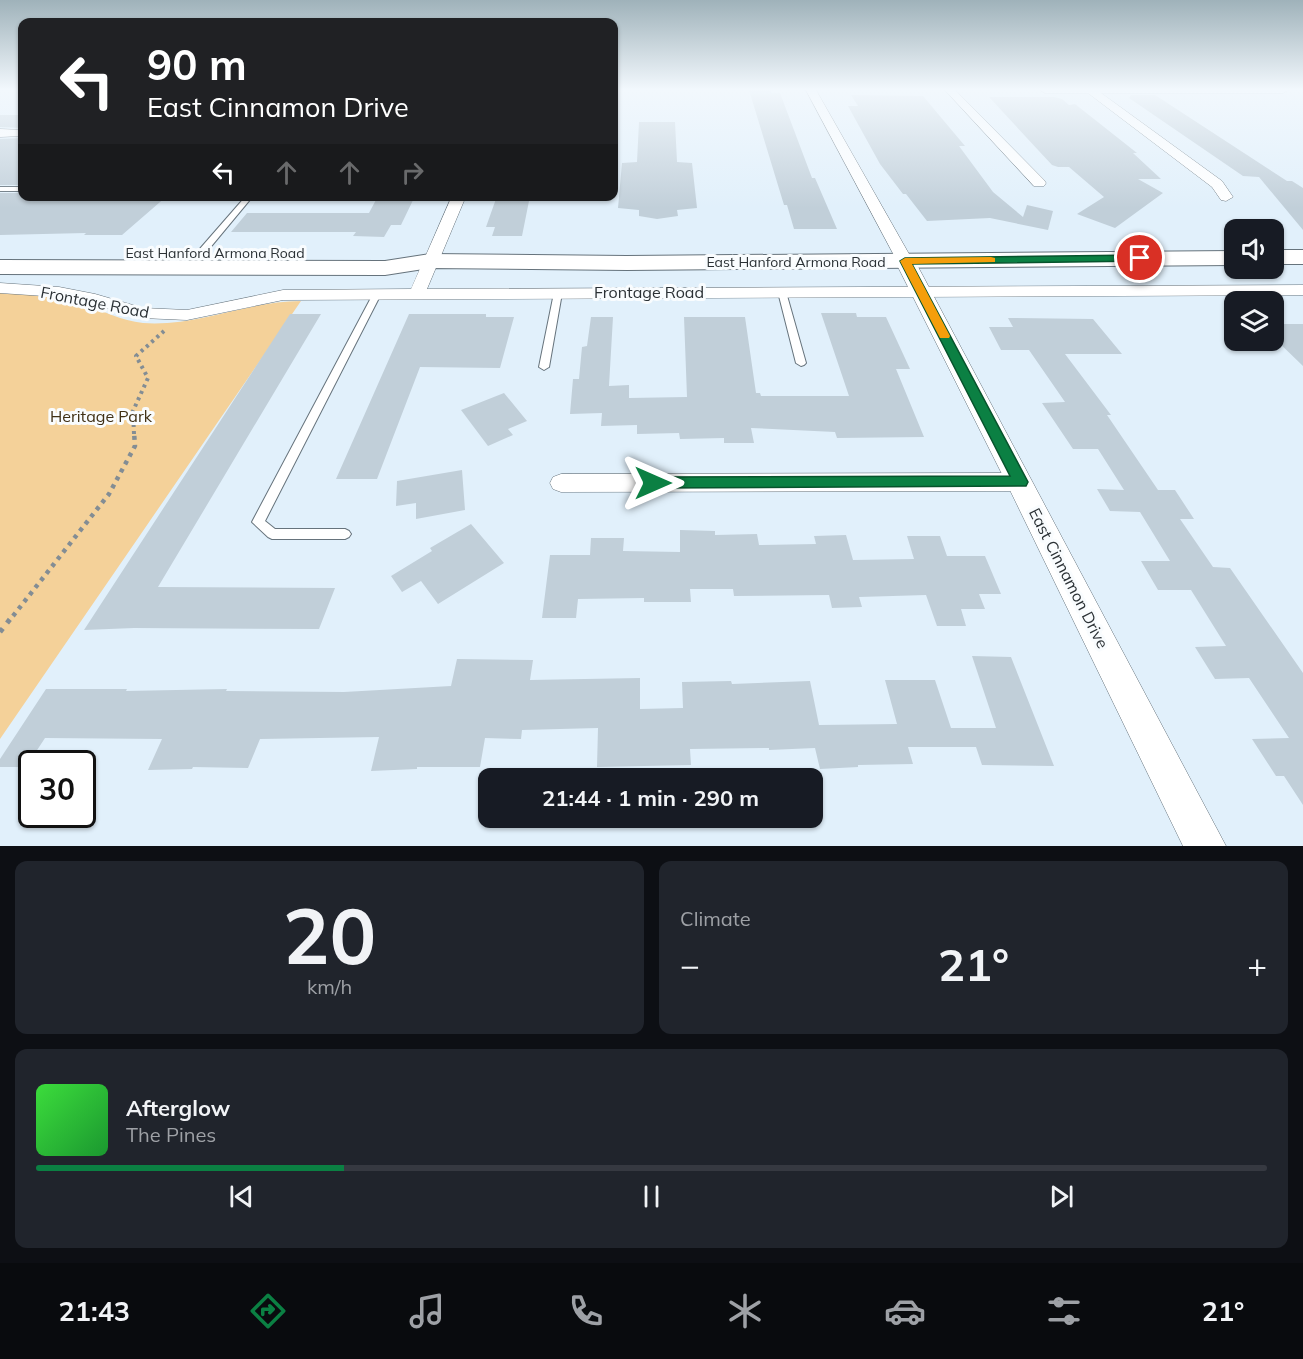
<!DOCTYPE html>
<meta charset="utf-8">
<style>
:root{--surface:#171b24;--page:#20242c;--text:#f1f3f6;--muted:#9ea1a6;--line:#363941;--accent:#0b8043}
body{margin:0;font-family:Mulish,sans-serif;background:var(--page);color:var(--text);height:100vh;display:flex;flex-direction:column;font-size:22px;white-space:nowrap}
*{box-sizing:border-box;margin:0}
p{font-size:20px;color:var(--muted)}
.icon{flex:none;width:33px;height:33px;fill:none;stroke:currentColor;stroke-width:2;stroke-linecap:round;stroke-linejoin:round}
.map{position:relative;height:846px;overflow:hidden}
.side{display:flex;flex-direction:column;gap:15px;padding:15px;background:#0d0f14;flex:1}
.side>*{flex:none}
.banner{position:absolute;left:18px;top:18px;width:600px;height:183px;border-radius:12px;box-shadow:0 2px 4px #0004;background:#202124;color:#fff;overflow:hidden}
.buttons{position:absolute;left:1224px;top:219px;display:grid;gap:12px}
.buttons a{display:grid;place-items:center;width:60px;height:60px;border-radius:12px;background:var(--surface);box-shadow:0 2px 4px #0004;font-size:30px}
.speed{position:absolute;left:18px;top:750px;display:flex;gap:12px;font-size:30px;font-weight:700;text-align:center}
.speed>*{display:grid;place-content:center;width:78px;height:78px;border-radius:50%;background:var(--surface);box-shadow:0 2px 4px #0004;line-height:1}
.speed .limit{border:3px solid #111;border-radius:9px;background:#fff;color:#111}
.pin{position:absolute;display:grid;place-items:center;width:51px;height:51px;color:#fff;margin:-26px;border:3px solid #fff;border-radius:50%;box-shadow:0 2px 6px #0007}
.me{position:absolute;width:66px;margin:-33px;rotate:90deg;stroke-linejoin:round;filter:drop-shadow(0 0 4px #0008)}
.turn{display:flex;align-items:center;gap:21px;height:126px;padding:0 30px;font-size:27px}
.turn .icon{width:78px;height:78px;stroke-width:2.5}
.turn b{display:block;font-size:42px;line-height:51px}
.lanes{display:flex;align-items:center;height:57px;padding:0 30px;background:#0003;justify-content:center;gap:30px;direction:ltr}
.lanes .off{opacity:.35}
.big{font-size:45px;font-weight:700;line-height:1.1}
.side .widget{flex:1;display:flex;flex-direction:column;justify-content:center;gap:9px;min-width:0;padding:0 21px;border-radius:12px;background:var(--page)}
.side .dial{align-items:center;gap:0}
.dial b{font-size:78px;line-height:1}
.song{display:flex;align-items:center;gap:18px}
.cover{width:72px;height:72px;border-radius:9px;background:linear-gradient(135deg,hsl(120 70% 55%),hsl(130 70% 35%))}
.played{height:6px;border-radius:3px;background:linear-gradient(90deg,var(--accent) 25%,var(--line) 25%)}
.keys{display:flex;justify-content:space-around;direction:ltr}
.heat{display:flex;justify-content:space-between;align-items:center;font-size:33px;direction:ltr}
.side .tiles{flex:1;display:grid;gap:15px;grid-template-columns:1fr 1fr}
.widget:last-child{grid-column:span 2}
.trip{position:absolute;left:478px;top:768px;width:345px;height:60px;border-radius:12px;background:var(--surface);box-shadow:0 2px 4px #0004;font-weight:700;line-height:60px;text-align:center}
.dock{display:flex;height:96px;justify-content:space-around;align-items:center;background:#090b0e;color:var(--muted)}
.dock .icon{width:42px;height:42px}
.dock .selected{color:var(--accent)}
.dock b{font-size:27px;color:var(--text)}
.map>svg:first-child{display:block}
</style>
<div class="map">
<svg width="1303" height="846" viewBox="0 0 1303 846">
<rect width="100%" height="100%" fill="#e1f0fb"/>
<path fill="#f4d199" d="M0,293c27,1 56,2 82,10 19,7 40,18 61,20 54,4 104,-22 158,-22l-301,438z"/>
<path fill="#c1cfd9" d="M749,90h21l2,3h8l32,85h3l22,51h-43l-7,-24h-3z
M851,95l72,1 42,50h-6l34,46 30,25 4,-12 26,6 -5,19 -58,-12 -63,3 -21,-27h-3l-23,-30 -32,-58h10z
M1131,95h24l132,86h5l11,7v42l-44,-53 -16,-1 -114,-78z
M989,97h65l8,2 7,6 6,-1 62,49h-4l28,26h-23l25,14 -48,35 -38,-14 27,-17 -35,-30h-11l-6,-2z
M0,115h22v13l-22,-1z
M639,122h36l2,40 15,1 5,45 -20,2 1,6 -21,3 -18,-3v-6l-21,-2 4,-45 15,-1z
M22,138v47h-22v-46z
M0,193h22v3h145l-45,39h-38l2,-2 -86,2z
M378,196h37l-14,29h-10l-7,12 -31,-1 3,-4h-125l16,-19h122z
M497,196h33l-8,40h-30l3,-9h-9z
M821,313h35l1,4h29l24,52h-14l28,68 -87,1 -2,-6 -84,-4 3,15h-30v-5l-44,1 -1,-6 -42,1v-9l-36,1 1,-13 -32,1 3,-35h6l3,-32 5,-1 4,-29h22l-4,69 20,-1v13l58,-1 -3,-80h61l11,76h4l1,3h88z
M290,314h31l-163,273 177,1 -16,41 -185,-1 -50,2z
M409,314h77v3h28l-14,51 -80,-1 -43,112h-41z
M1008,318l85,1 29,35h-57l46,61h-4l51,75h17l19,29h-14l33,48 17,1 73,105v132l-19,-29h-8l-24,-37 37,-1 -40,-60 -34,1 -20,-32 31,-1 -35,-56h-33l-17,-29h29l-30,-49 -30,-1 -13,-22 27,1 -26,-41h-25l-31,-46 23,-1 -36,-52h-28l-12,-23h24z
M1274,324h29v42l-29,-28z
M504,393l23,28 -19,8 5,6 -25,11 -27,-36z
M462,470l3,40 -49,9v-16l-20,3 1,-25z
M471,524l33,39 -66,41 -17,-23 -19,11 -11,-16 41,-25 -2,-3z
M680,530l35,1v4l42,-1 2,11 57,-1 -2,-8 32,-1 7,25 61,-1 -7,-23h33l7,20h38l16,38h-22l6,15h-24l5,17h-29l-11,-31 -67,2 3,10 -30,1 -3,-13 -95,1 -1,-7h-43l1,13h-47v-4l-66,1 -2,19h-34l8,-63h40l1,-17h33l-1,13 57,1z
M972,656l39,1 43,109 -72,-1 -6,-18h-68l5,17 -55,1v2l-38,2 -5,-21 -46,2v-2l-79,1 1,16 -94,2 1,-39 -76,2 -1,9 -36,-1 -5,29h-63v2l-46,2 8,-34 -119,2 -12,29 -55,-1 -1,2 -44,1 14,-31 -117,-1 -19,29h-26v-8l46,-70h81l-1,2 101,-2 -1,2 118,1 107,-6 6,-27 76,1 -3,20 110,-2v31l43,-1 -1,-26 49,-1 1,3 78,-3 9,44 78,-1 -12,-44h50l16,48h45z"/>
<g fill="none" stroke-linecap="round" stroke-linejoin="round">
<defs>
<path id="service" d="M0,187h22v4h-22z
M246,196h7l-49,59h-6v-4z
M782,289l4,3 20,71 -2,2 -3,1 -5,-3 -18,-71z
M558,290l4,3 -13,74 -5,3 -5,-3 15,-74z
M377,291l4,3 -116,227 10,8h70l4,2 2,3 -2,3 -4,2h-73l-4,-2 -16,-15 121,-228z"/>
<path id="minor" d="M806,90h10l97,171 -2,3h-12l-2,-3z
M945,90h10l89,90 2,3 -2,3h-10z
M1040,90h248l-5,3h-182l121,88 11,16 -7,4 -5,-1 -9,-13 -124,-94h-43z
M0,129l22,1v6l-22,1z
M452,196h14l-39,93 876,-4v10l-1020,5 -96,20 -45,-2 -50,-14 -33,-7 -59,-4v-10l59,4 36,7 48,14 44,2 96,-20 128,-1z
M1020,473l8,3 3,6 -3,6 -8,3 -459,1 -8,-3 -3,-6 3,-6 8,-3z"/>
<path id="tertiary" d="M905,255l7,2 3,4 311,585h-43l-177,-364 -111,-221 3,-4z"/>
<path id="secondary" d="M1274,250h29v14h-29z
M1234,251v14l-607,5 -197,-2 -45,7 -385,-1v-14l385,1 45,-7 197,2z"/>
</defs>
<use href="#service" stroke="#66737c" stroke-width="2"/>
<use href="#minor" stroke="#66737c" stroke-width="1"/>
<use href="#tertiary" stroke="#66737c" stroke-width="1"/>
<use href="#secondary" stroke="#66737c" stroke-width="2"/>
<path stroke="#838d94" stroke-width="4" stroke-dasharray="3 4" stroke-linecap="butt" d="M134,434l-1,-23 15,-33 -12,-22 28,-25"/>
<path stroke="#838d94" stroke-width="4.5" stroke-dasharray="4 5" stroke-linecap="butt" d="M13,616l96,-122 26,-48 -1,-14"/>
<path stroke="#838d94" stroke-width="5" stroke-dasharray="4.5 7" stroke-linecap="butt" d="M0,632l14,-18"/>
<use href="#service" fill="#fff" fill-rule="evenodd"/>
<use href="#minor" fill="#fff" fill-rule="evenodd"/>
<use href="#tertiary" fill="#fff" fill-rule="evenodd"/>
<use href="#secondary" fill="#fff" fill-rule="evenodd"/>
</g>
<linearGradient id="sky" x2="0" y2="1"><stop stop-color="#9fb2ba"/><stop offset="0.43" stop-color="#f2f8fd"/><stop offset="1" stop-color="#f2f8fd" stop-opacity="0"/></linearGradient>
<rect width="1303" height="208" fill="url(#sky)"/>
<path fill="#0b8043" stroke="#07532c" stroke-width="1.5" d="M1140,255l4,1v5l-232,3 116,218 -2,4 -373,2 -6,-2 -2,-3 2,-4 6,-2 357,-1 -110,-215 5,-3z"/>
<path fill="#f59e0b" d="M991,257l4,1v4l-83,2 38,72 -1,2h-9l-40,-77 5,-3z"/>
<g text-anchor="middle" stroke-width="6" stroke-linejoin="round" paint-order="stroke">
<g font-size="14" fill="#2b3135" stroke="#f9fcfe">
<text x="215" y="258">East Hanford Armona Road</text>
<text x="796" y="267">East Hanford Armona Road</text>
</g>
<g font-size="16" fill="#2b3135" stroke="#f9fcfe">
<text x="649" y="298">Frontage Road</text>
<text transform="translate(95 302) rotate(11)" y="6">Frontage Road</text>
<text transform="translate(1069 578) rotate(63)" y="6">East Cinnamon Drive</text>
</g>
<g font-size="16" fill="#3f2f14" stroke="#f9fcfe">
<text x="101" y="422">Heritage Park</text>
</g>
</g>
</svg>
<div class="buttons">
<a><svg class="icon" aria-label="sound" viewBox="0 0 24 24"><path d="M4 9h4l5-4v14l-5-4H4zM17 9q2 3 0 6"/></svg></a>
<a><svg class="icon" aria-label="layers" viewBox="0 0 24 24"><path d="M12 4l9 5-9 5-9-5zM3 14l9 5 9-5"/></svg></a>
</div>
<div class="speed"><div class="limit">30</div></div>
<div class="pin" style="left:1140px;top:258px;background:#d93025"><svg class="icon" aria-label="arrive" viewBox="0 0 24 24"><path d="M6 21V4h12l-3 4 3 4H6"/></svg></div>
<svg class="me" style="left:653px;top:483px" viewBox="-20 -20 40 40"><path d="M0-17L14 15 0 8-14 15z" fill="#0b8043" stroke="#fff" stroke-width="4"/></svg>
<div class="trip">21:44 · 1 min · 290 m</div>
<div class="banner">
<div class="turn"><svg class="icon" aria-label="left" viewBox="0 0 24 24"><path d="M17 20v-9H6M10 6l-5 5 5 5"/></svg><div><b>90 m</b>East Cinnamon Drive</div></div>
<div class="lanes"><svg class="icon" aria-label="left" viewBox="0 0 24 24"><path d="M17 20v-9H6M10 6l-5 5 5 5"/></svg><svg class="icon off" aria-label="ahead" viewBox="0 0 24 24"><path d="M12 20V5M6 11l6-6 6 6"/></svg><svg class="icon off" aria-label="ahead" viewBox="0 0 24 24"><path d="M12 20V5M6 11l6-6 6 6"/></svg><svg class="icon off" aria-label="right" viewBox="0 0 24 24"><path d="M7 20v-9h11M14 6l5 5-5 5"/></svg></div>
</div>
</div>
<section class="side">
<div class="tiles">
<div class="widget dial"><b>20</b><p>km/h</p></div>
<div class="widget"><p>Climate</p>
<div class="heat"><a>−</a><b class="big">21°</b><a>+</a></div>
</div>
<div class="widget">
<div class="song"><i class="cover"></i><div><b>Afterglow</b><p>The Pines</p></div></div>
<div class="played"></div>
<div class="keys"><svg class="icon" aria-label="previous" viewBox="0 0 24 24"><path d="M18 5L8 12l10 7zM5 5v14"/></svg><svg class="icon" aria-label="pause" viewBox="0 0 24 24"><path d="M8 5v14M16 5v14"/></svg><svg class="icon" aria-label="next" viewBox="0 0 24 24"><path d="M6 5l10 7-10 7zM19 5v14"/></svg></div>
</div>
</div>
</section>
<nav class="dock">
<b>21:43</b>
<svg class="icon selected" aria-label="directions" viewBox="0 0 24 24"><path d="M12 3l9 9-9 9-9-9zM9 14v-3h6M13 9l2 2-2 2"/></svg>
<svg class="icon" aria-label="music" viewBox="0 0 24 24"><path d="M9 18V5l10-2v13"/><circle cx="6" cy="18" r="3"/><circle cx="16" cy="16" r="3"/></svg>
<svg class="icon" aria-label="phone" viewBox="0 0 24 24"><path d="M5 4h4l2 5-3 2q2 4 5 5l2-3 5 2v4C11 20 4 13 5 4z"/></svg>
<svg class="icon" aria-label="climate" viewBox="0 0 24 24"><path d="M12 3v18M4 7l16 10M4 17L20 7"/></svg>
<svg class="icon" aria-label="car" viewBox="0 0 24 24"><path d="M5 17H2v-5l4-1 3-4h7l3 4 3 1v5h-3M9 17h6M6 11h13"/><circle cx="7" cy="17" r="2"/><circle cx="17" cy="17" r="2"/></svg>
<svg class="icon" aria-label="filters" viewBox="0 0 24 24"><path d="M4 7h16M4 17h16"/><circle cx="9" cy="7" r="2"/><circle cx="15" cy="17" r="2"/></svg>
<b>21°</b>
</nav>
